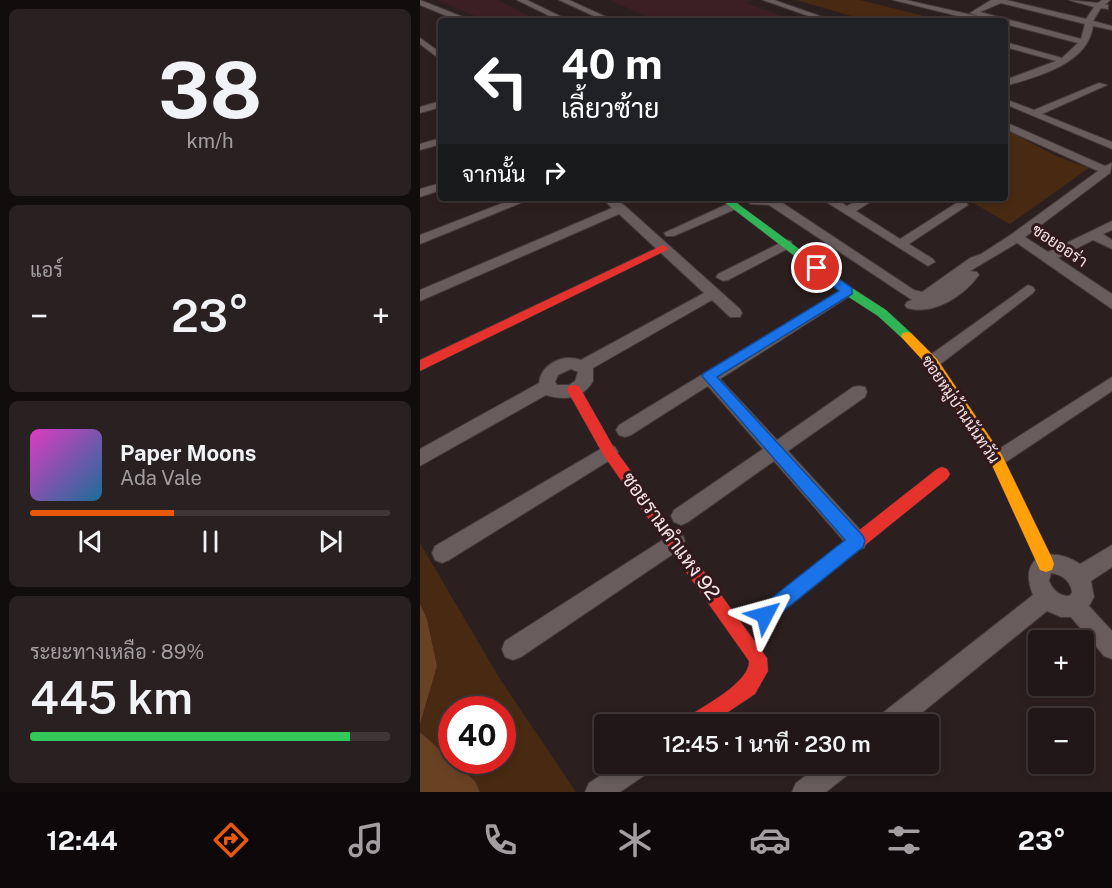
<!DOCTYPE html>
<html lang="th">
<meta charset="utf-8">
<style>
:root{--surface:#211718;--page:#292021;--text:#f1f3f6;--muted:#a29fa2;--line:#3e3637;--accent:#ea580c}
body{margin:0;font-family:"Public Sans",Sarabun,sans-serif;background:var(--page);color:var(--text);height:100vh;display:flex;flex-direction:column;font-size:22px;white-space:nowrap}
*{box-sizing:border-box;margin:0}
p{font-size:20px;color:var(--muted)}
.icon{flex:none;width:33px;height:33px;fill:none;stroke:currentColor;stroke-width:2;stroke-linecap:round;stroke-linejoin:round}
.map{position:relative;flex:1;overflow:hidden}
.sheet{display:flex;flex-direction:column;gap:9px;padding:9px;background:#120d0d;width:420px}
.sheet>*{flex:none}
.top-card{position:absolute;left:18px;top:18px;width:570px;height:183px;border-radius:6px;box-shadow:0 3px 9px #0003,0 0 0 2px var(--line);background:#202124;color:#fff;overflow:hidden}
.fabs{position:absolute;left:608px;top:630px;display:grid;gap:12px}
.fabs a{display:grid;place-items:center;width:66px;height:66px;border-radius:6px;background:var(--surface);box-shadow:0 3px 9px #0003,0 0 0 2px var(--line);font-size:30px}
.speed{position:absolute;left:18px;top:696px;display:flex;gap:12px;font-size:30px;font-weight:700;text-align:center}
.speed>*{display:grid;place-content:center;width:78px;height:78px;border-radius:50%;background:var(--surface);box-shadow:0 3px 9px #0003,0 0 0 2px var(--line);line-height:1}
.speed .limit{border:9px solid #d22;background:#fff;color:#111}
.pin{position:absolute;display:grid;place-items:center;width:51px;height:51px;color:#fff;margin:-26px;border:3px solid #fff;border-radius:50%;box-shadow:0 2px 6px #0007}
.me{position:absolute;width:66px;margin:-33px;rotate:51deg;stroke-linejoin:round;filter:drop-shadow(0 0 4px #0008)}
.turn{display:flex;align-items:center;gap:21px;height:126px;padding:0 24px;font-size:27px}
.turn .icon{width:78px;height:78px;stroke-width:2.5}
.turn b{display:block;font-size:42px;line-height:51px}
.then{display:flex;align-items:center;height:57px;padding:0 24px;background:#0003;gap:12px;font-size:22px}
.big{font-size:45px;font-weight:600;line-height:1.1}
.sheet .tile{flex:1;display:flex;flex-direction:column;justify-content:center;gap:9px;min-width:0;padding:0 21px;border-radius:9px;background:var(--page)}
.sheet .dial{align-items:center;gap:0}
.dial b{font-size:78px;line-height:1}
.song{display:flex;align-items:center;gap:18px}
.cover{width:72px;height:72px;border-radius:9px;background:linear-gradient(135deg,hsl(310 70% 55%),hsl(200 70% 35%))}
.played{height:6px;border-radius:3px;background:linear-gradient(90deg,var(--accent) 40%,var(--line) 40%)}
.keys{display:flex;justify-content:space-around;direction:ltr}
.heat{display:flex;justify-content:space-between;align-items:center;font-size:33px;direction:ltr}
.charge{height:9px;border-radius:4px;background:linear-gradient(90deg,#34c759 89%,var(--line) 0)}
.trip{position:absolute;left:174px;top:714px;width:345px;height:60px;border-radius:6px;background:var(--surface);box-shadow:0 3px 9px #0003,0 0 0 2px var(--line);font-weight:600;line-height:60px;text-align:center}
.tab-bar{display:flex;height:96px;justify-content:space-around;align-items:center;background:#0d090a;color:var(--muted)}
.tab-bar .icon{width:42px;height:42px}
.tab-bar .on{color:var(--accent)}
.tab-bar b{font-size:27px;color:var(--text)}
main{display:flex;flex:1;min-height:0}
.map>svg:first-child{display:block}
</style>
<main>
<section class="sheet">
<div class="tile dial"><b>38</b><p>km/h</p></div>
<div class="tile"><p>แอร์</p>
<div class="heat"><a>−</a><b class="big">23°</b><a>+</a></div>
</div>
<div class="tile">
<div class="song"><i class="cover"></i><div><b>Paper Moons</b><p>Ada Vale</p></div></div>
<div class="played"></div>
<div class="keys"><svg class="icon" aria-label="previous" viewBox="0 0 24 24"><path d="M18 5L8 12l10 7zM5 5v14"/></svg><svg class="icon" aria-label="pause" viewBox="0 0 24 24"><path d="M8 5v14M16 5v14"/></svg><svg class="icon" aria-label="next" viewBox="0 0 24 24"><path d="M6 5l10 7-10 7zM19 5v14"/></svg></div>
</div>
<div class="tile"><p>ระยะทางเหลือ · 89%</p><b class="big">445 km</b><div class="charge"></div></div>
</section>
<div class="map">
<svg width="692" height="792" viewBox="0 0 692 792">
<rect width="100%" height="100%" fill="#2c1f20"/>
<path fill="#3c1f23" d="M16,0h62l39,20 -50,1z
M189,0h143l-6,3 50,18h-139z"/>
<path fill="#482a12" d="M376,0h64l84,21h-75z
M585,129l51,27 33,12 -79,56 -46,-26h41z
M0,543l80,136 76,113h-96l-5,-11 -23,-20 50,-1v-50h-50l-1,50 -31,-28v-8l17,-58 -10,-47 -7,-15z"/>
<path fill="#694223" d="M0,604l7,15 10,47 -17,58z
M0,732l55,49 5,11h-60z"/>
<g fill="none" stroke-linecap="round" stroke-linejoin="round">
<defs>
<path id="street" d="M0,0l48,19 1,2h-10l-39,-16z
M97,0h10l43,21h-10z
M139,0h10l46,21h-10z
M343,0h11l60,21h-11z
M473,0h13l75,17 -11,-4 21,-13h15l80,19 8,-12 -25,-7 29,3 4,-3h8l-5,5h3v4l-7,-1 -8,13 19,5v4l-19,-4c-5,38 -56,51 -88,60v-6l51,-19 -51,-14v-5l57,16 16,-15 -73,-19v-3l-19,-2v2h-8zM581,3l84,21 -4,15 -101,-27z
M0,38l21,15v7l-21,-16z
M679,83l8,2 -65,29 70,28v7l-107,-45 5,-3 24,9z
M21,101v6l-21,6v-6z
M585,122l100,44 7,-3 -2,10 -85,64 23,15 64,-31v9l-9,4 9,6v9l-19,-9 -35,18 54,36v15l-95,-66 -47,28 7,1 2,3c-15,21 -46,41 -72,33l-2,-3 2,-3 5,-2 -143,-95 -19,-1 -3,-6h28l139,92 8,2 48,-34 11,-4 31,-20 86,-63 -93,-42z
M21,138v6l-21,6v-6z
M21,183v7l-21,7v-8z
M96,198h17l-113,46v-9z
M182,198h13l10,8 115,103 2,4 -2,4h-10l-18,-17 -119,68v13c-10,18 -29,20 -47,14l-126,71v-17l119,-66c2,-19 24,-30 42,-23l123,-67 -85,-79 -199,87v-11l192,-82zM151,369l7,3 -3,9 -6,4h-12l-2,-3 3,-7z
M400,198h14l13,8 15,-8h15l-21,13 44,28 58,-37h8l2,3 -59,39 24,15 2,3 -7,4z
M314,201l4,1v6l-64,28h-8l-2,-3z
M366,240l5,1 1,3 -1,3 -63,33 -5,1 -7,-4 2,-3z
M608,285l5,2 2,3 -2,3 -95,73h-12l-2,-4 2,-4z
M428,286l7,5 -2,3 -133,85 57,61 76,-53 6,-1 6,1 2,5 -2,5 -77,54 76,83 3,7 -3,7 -7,2 -7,-2 -76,-87 -86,61 -7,3 -7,-3 -3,-6 3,-6 89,-61 -55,-63 -77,49 -6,2 -6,-2 -3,-5 3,-5z
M692,377v14l-109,73 -6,3 -6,-3 -3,-5 3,-5z
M189,444l6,3 3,5 -3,5 -166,103 -7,3 -7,-3 -3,-7 3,-7z
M255,532l7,2 3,7 -3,7 -161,109 -8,3 -8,-3 -3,-8 3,-8z
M692,545v22l-21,14 3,16 -5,9 23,25v28l-8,-3 -33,-39h-10l-14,-6 -139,113h-31l3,-9 153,-120c-16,-39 17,-51 47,-31zM631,573c12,2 20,8 21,20l-3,3c-10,0 -16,-6 -20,-15z
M198,764h34l-4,9 -28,19h-35l4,-9z
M401,764h33l-4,9 -24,19h-34l4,-9z"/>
<path id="fast" d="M299,198h11l122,90 34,22 25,23 2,3 -2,3h-8l-25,-23 -34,-22z"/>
<path id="slow" d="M487,332l4,1 26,26 65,96 50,103 2,6 -2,6 -6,2 -6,-2 -49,-107 -64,-98 -24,-26 -2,-3 2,-3z"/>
<path id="jam" d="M243,245l5,3 -1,2 -247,121v-11z
M154,385l5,1 35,62 153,210 1,13 -13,23 -45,30h-26l3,-7c17,-11 63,-35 62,-56l-145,-205 -37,-66 2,-4z
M522,467l5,2 3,5 -3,5 -176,142 -6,3 -6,-3 -3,-6 3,-6 178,-140z"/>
</defs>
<use href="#street" stroke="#45393b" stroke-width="2"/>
<use href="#fast" stroke="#45393b" stroke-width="1"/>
<use href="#slow" stroke="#45393b" stroke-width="1"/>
<use href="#jam" stroke="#45393b" stroke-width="1"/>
<use href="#street" fill="#685c5d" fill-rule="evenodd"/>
<use href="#fast" fill="#30b455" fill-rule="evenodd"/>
<use href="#slow" fill="#ff9f0a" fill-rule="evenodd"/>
<use href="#jam" fill="#e5322d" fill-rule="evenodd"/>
</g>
<path fill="#1a73e8" stroke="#114b97" stroke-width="1.5" d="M397,264l35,24v6l-135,83 146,159 2,5 -2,6 -92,74 -6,3 -6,-3 -3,-6 3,-7 86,-68 -143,-164 2,-3 135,-82 -26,-21v-5z"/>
<g text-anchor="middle" stroke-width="6" stroke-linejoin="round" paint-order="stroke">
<g font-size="16" fill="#f7e5e6" stroke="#32191c">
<text transform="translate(640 245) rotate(34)" y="6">ซอยออร่า</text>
<text transform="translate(541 409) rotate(56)" y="6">ซอยหมู่บ้านนันทวัน</text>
</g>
<g font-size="20" fill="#f7e5e6" stroke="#32191c">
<text transform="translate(251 536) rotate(54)" y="7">ซอยรามคําแหง 92</text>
</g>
</g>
</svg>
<div class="fabs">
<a>+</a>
<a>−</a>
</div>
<div class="speed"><div class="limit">40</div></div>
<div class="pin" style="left:397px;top:268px;background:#d93025"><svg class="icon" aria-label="arrive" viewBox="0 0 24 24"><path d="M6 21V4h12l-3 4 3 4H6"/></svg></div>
<svg class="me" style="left:345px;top:615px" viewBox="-20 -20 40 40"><path d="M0-17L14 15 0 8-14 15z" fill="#1a73e8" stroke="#fff" stroke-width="4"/></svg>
<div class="trip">12:45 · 1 นาที · 230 m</div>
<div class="top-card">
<div class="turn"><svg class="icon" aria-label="left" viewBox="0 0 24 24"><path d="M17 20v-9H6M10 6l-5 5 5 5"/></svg><div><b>40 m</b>เลี้ยวซ้าย</div></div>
<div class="then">จากนั้น<svg class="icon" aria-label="right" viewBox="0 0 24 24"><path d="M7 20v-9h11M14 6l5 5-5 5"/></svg></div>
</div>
</div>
</main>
<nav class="tab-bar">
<b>12:44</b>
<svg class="icon on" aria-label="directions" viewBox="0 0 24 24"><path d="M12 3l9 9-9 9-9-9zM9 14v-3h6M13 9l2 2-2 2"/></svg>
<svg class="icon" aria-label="music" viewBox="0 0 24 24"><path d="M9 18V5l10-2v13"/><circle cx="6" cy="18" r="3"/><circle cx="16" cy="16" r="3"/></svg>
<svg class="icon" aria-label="phone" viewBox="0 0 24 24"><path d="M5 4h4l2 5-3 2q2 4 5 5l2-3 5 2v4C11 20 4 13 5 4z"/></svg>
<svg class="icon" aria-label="climate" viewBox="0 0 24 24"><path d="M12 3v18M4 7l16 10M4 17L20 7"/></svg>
<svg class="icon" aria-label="car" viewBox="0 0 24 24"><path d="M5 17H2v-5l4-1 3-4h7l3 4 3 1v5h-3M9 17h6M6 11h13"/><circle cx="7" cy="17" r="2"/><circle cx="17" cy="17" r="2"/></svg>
<svg class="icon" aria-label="filters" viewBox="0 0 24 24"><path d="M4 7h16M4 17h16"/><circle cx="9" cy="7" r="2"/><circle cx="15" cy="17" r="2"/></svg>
<b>23°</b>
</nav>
